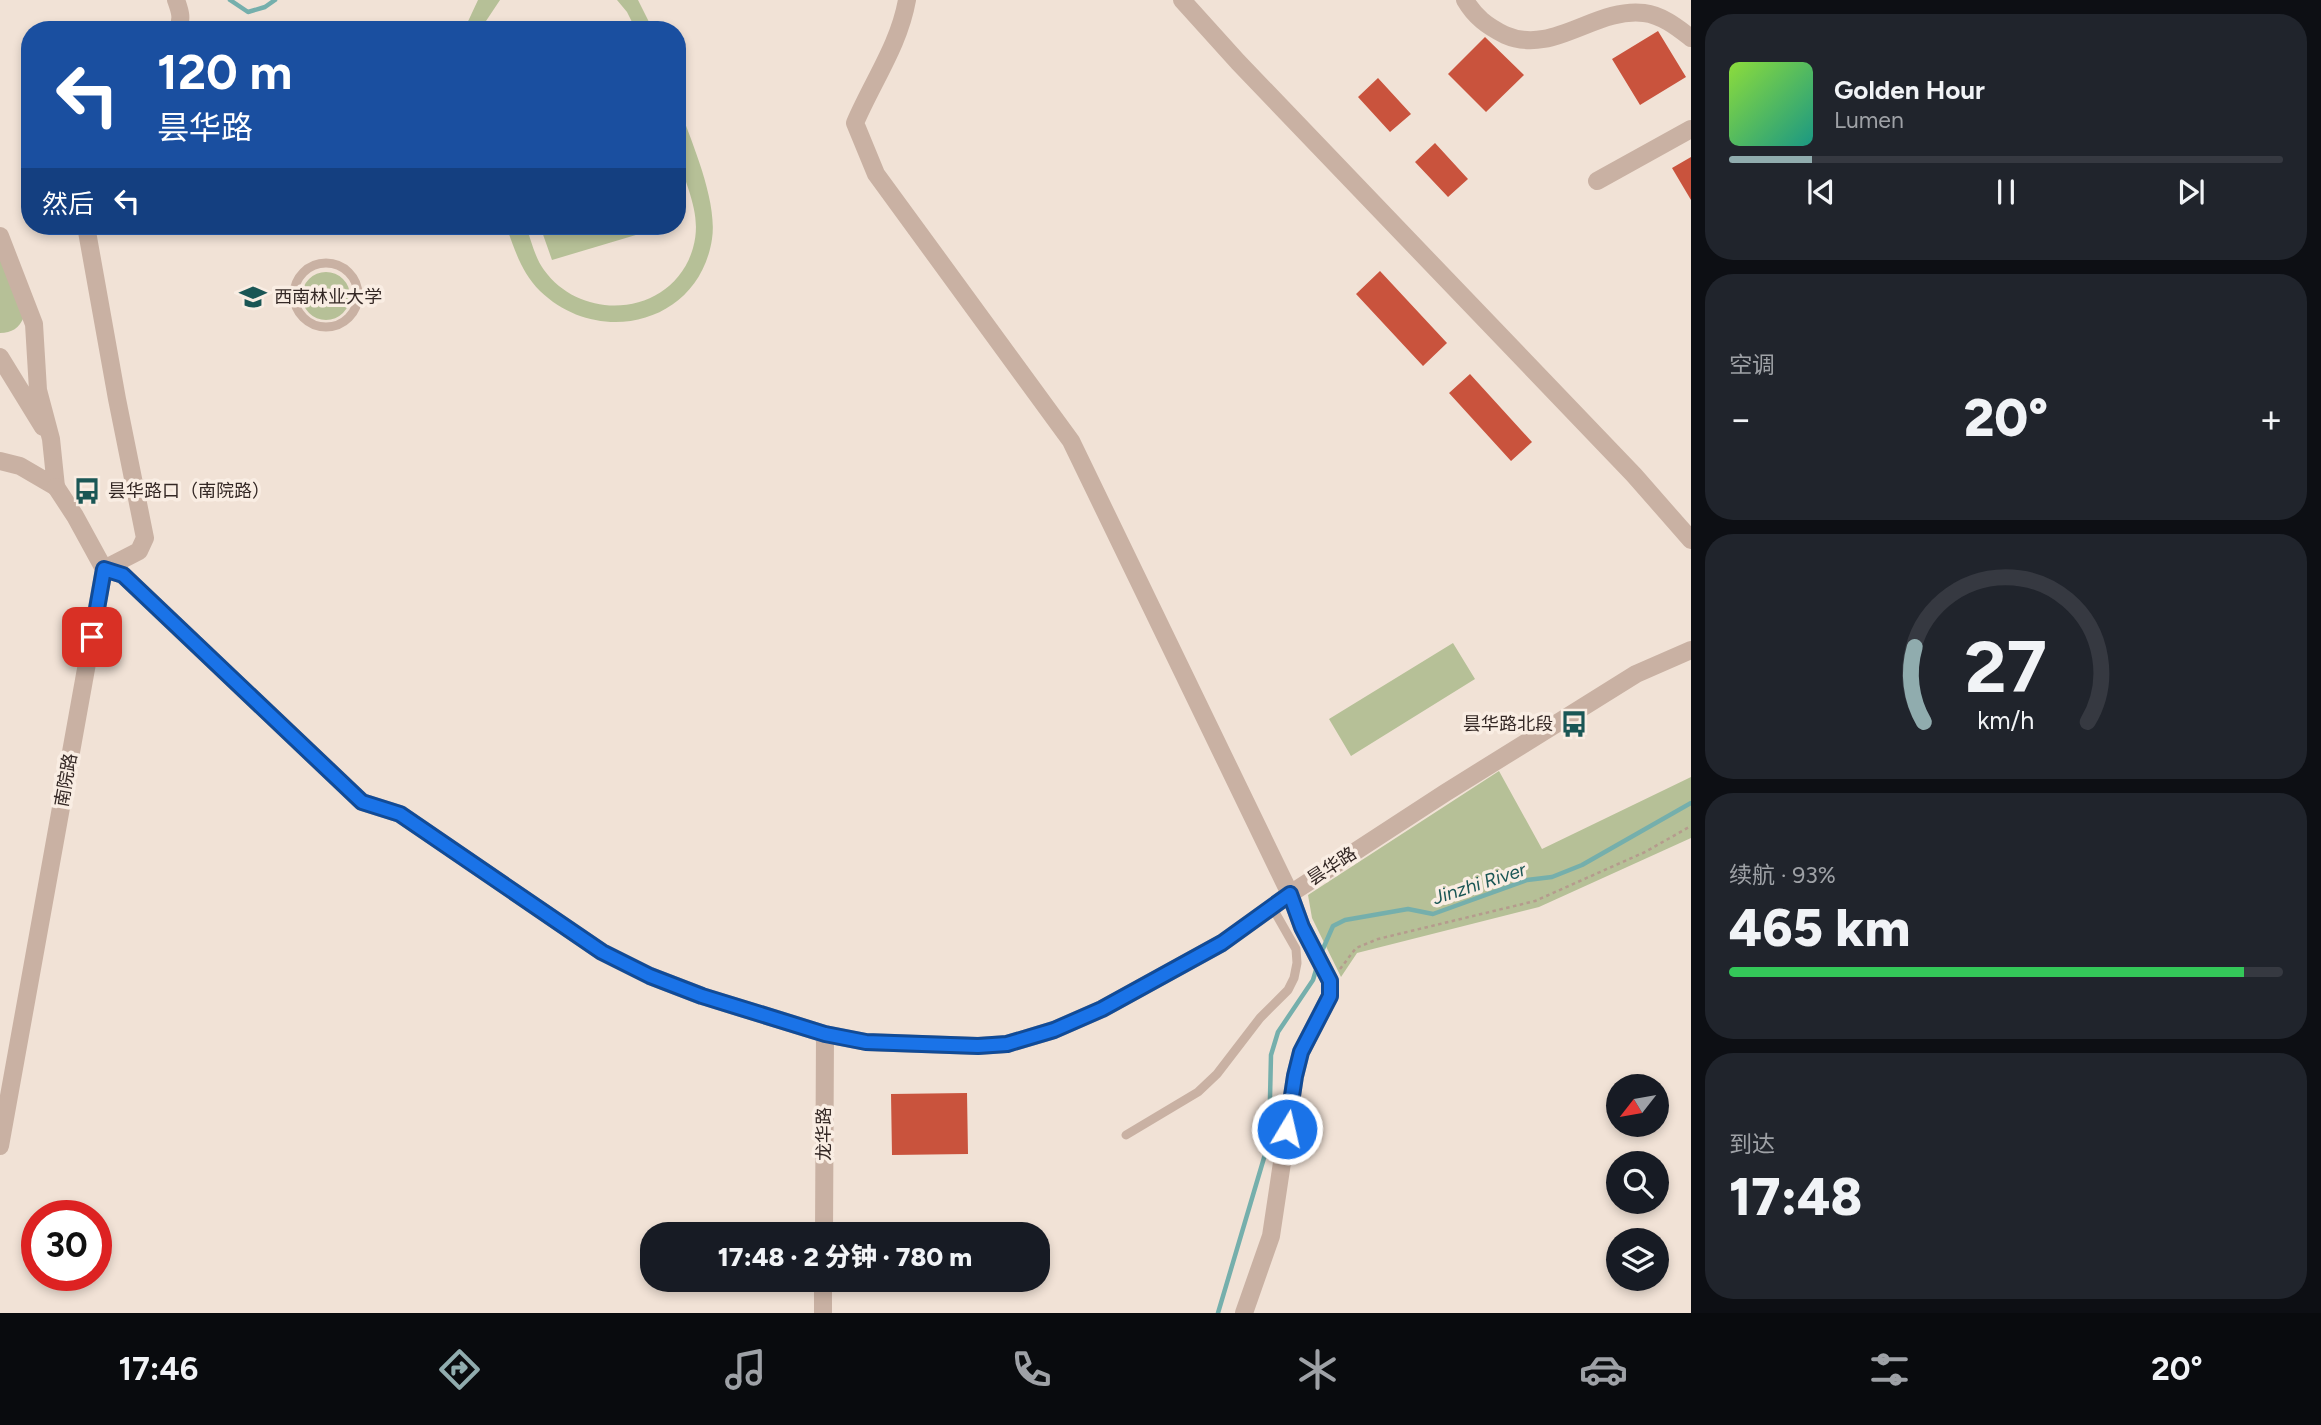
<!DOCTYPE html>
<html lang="zh">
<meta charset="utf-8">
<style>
:root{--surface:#171b24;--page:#20242c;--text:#f1f3f6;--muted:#9ea1a6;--line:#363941;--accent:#90acae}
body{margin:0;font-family:Figtree,"Noto Sans SC",sans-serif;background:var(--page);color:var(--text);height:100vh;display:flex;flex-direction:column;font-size:26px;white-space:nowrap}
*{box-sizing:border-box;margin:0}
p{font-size:23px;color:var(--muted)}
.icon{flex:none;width:38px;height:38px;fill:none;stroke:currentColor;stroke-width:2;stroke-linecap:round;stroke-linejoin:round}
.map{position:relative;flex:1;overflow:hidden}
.sheet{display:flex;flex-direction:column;gap:14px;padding:14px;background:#0d0f14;width:630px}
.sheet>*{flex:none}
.top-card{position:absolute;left:21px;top:21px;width:665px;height:214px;border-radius:28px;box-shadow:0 4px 10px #0003;background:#1a4fa0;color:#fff;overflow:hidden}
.needle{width:46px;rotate:239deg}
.controls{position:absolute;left:1606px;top:1074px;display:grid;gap:14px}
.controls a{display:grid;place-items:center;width:63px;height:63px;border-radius:50%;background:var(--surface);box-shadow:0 4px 10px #0003;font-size:35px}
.speed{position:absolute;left:21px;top:1200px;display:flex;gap:14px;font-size:35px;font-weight:700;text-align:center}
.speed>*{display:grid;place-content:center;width:91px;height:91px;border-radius:50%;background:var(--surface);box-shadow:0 4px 10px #0003;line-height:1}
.speed .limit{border:10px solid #d22;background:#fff;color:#111}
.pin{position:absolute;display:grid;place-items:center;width:60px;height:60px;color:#fff;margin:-30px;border-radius:14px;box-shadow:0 4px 10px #0006}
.me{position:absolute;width:77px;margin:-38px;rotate:9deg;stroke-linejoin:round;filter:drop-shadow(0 0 5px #0008)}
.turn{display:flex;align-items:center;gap:24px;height:147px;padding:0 21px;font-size:32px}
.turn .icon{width:91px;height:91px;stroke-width:2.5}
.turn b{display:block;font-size:49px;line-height:60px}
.then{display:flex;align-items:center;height:66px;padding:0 21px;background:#0003;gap:14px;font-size:26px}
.big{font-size:52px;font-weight:800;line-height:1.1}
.sheet .tile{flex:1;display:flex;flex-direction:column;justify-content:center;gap:10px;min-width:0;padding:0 24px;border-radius:28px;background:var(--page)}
.sheet .dial{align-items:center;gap:0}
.dial svg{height:182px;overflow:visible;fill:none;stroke:var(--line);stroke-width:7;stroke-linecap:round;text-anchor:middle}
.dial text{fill:var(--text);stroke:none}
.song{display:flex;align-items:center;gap:21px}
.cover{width:84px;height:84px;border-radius:10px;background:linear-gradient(135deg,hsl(90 70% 55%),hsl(170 70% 35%))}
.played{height:7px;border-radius:4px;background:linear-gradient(90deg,var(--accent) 15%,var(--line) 15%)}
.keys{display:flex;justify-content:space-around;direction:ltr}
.heat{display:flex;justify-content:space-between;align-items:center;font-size:38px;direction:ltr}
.charge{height:10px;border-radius:5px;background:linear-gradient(90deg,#34c759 93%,var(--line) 0)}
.trip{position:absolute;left:640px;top:1222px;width:410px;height:70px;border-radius:28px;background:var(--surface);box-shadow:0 4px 10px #0003;font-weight:800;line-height:70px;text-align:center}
.dock{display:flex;height:112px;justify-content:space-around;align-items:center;background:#090b0e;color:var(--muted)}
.dock .icon{width:49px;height:49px}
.dock .active{color:var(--accent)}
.dock b{font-size:32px;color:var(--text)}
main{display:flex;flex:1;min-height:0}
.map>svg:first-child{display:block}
</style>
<main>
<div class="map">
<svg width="1691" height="1313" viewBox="0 0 1691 1313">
<rect width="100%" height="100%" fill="#f1e2d6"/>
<path fill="#b6c097" d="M478,0h22l-20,30h-16z
M617,0h21l15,30h-17l-9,-18z
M677,101c13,38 41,98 35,138 -13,85 -113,109 -172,52 -19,-19 -25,-41 -34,-65h20c5,14 9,32 18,44 40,55 130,45 149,-22 10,-35 -8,-61 -15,-94 -4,-16 -1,-36 -1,-53z
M540,226h126l-114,34z
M0,255l24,62c-5,11 -12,16 -24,16z
M302 296a24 24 0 1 1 48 0a24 24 0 1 1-48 0Z
M1453,643l22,36 -124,77 -22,-37z
M1499,771l43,78 149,-72v61l-152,69 -182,46 -16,24 -29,-59 -4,-23z"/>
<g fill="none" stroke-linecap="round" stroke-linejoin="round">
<path stroke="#75afac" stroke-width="4.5" d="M230,0l18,12 17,-5 10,-7
M1322,951l11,-25 12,-6 63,-11 25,5 94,-34 25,-3 30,-12 109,-62
M1218,1313l51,-172 2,-86 7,-23 35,-52 3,-10"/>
</g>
<path fill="#c9533d" d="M1658,31l28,46 -46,28 -28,-46z
M1485,37l39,38 -38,37 -38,-38z
M1378,78l33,36 -21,18 -32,-35z
M1435,143l33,36 -20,18 -33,-35z
M1691,157v43l-19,-32z
M1380,271l67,72 -24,23 -67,-72z
M1470,374l62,68 -21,19 -62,-68z
M967,1093l1,61 -76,1 -1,-61z"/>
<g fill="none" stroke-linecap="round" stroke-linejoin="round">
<path stroke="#b59b8d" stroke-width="2.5" stroke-dasharray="3.5 3.5" stroke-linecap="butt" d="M1340,969l16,-21 22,-9 157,-38 110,-49 46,-26"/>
<path stroke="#c9b1a3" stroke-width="9" d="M294 295a32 32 0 1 1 64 0a32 32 0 1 1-64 0Z
M1126,1135l72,-43 19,-18 43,-56 28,-28 6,-12 3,-15 -1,-14 -24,-42"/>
<path stroke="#c9b1a3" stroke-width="18" d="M176,0c4,11 7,19 1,30
M907,0c-8,45 -34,81 -52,123l21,51 195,267 219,453 12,33 28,54v15l-29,56 -6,24 -24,160 -27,77
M1182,0l56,62 396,413 57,65
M1465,0c10,17 22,26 40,35 48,21 90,-28 139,-22 18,2 34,15 47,25
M1597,181l94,-52
M86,226l31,173 28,139 -6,13 -35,18
M0,236l34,88 4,66 13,49 5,48
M0,357l43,70
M0,461l20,5 36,21
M104,569l19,6 239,227 38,12 202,138 48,24 52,20 123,38 41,8 112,4 29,-2 47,-14 48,-21 120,-66 68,-49 155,-101 191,-119 55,-24"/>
<path stroke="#c9b1a3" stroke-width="18" d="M0,1146l104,-577 -29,-53 -19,-29
M824,1234l1,-200
M823,1313v-34"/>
</g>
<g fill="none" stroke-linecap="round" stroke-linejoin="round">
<defs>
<path id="route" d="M92,637l12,-68 19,6 239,227 38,12 202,138 48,24 52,20 123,38 41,8 112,4 29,-2 47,-14 48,-21 120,-66 68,-49 12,33 28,54v15l-29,56 -6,24 -8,53"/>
</defs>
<use href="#route" stroke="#114b97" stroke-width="18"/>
<use href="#route" stroke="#1a73e8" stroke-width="12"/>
</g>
<defs>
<symbol id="university-bare" viewBox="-9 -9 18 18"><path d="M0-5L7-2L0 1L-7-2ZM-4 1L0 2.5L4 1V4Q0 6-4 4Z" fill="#1a5655" stroke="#f9ede3" stroke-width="2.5" paint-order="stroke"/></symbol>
<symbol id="bus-bare" viewBox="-9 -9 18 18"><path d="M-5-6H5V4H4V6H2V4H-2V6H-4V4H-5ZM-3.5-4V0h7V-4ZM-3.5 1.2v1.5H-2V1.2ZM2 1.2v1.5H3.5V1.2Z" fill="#1a5655" stroke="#f9ede3" stroke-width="2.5" paint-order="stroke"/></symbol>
</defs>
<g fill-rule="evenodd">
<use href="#university-bare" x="234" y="278" width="38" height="38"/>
<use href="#bus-bare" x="68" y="472" width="38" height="38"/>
<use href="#bus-bare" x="1555" y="705" width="38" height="38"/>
</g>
<g text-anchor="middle" stroke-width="7" stroke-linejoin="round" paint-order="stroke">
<g font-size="18" fill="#342825" stroke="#f9ede3" text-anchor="start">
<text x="274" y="303">西南林业大学</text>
<text x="108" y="497">昙华路口（南院路）</text>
<text x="1553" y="730" text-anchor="end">昙华路北段</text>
</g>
<g font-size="18" fill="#342825" stroke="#f9ede3">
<text transform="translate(66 780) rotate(-80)" y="6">南院路</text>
<text transform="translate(1332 866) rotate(-33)" y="6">昙华路</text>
<text transform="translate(824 1134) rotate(-90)" y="6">龙华路</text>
</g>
<g font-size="19" font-style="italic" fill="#1a5655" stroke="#f9ede3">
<text transform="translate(1479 883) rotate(-18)" y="7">Jinzhi River</text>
</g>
</g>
</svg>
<div class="controls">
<a><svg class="needle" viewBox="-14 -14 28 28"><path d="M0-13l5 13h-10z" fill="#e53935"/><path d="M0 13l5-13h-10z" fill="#9ea1a6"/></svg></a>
<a><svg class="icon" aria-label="search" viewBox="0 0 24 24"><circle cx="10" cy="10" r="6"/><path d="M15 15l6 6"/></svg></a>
<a><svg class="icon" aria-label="layers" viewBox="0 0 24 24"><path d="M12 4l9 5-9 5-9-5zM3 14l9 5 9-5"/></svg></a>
</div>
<div class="speed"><div class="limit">30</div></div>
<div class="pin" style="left:92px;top:637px;background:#d93025"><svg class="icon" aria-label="arrive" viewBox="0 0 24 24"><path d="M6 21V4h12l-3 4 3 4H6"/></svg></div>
<svg class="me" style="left:1287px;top:1129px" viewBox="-20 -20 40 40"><circle r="17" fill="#1a73e8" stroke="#fff" stroke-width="3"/><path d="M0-11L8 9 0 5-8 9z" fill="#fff"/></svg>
<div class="trip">17:48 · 2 分钟 · 780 m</div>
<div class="top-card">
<div class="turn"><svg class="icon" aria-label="left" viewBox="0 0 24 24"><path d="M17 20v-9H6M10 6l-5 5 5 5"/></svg><div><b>120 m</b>昙华路</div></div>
<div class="then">然后<svg class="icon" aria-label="left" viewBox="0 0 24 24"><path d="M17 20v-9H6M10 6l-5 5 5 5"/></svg></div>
</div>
</div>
<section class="sheet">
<div class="tile">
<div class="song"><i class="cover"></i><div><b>Golden Hour</b><p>Lumen</p></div></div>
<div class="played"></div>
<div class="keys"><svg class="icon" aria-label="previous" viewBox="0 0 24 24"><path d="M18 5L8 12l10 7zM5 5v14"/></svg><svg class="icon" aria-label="pause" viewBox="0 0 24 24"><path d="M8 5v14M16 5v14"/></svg><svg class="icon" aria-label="next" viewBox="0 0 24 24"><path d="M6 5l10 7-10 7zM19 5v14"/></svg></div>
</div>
<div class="tile"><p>空调</p>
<div class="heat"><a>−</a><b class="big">20°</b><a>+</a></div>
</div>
<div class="tile dial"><svg viewBox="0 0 100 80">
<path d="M14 69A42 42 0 1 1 86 69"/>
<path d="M14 69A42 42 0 0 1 10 36" stroke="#90acae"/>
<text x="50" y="56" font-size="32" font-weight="700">27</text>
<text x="50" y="72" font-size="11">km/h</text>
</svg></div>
<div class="tile"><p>续航 · 93%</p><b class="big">465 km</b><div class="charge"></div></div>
<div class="tile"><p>到达</p><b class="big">17:48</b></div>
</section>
</main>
<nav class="dock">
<b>17:46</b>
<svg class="icon active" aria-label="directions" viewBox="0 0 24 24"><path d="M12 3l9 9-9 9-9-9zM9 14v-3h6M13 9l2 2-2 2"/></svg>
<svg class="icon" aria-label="music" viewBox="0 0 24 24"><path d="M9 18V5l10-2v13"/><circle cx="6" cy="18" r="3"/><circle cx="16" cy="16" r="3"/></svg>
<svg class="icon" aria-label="phone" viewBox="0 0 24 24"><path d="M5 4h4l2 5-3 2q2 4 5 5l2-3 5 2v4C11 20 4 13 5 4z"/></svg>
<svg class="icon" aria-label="climate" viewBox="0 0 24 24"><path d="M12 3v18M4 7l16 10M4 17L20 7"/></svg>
<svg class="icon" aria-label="car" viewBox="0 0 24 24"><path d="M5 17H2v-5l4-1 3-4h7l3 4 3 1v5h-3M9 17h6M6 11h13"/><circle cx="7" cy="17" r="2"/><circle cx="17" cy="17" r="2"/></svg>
<svg class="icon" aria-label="filters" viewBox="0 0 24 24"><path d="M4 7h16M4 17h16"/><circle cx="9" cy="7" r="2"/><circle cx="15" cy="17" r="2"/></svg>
<b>20°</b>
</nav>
